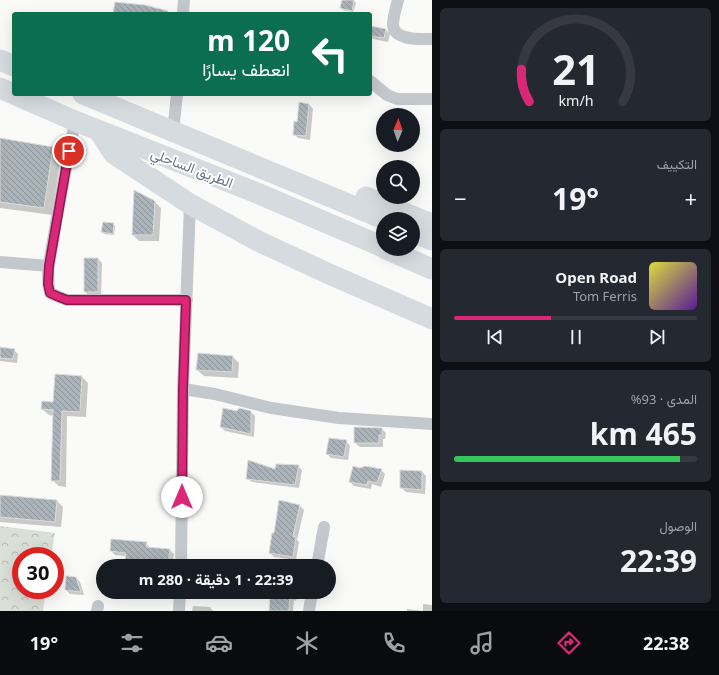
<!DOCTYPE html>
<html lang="ar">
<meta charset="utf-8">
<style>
:root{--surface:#171b24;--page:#242831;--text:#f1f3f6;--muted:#9ea1a6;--line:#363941;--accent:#db2777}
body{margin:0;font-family:"Noto Sans",Vazirmatn,sans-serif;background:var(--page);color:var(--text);direction:rtl;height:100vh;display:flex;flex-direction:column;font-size:15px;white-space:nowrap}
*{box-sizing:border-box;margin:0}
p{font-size:13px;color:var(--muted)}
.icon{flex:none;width:22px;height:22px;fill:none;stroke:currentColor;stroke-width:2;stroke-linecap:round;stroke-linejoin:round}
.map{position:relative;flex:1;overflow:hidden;direction:ltr}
.panel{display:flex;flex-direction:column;gap:8px;padding:8px;background:#0d0f14;width:287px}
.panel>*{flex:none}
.top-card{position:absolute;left:12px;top:12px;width:360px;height:84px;border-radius:4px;box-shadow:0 4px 16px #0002;direction:rtl;background:#0b6e4f;color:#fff;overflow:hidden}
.needle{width:26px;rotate:2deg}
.buttons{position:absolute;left:376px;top:108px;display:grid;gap:8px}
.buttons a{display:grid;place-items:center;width:44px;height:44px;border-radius:50%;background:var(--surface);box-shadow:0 4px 16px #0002;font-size:20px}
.speed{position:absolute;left:12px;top:547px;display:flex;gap:8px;font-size:20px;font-weight:700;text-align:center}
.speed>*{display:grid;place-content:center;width:52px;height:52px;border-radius:50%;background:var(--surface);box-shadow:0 4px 16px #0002;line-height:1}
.speed .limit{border:6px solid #d22;background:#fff;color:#111}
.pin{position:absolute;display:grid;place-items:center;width:34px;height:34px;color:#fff;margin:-17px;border:2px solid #fff;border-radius:50%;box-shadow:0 1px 4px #0007}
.me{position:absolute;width:44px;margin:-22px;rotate:0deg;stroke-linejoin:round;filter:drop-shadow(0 0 3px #0008)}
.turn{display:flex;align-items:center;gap:14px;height:84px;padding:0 16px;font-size:18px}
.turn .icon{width:52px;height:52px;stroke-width:2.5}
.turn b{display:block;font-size:28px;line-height:34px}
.big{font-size:30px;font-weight:700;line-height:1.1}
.panel .tile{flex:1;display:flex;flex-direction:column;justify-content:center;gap:6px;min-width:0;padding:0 14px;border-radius:6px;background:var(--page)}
.panel .dial{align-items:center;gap:0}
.dial svg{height:104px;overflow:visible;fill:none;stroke:var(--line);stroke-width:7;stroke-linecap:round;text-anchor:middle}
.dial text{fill:var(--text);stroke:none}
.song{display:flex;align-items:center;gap:12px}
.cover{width:48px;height:48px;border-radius:6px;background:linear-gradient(135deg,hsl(60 70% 55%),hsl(270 70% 35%))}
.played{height:4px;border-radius:2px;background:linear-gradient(90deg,var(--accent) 40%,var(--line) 40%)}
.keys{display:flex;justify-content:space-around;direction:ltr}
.heat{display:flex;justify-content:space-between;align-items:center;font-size:22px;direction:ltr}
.charge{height:6px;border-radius:3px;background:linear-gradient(90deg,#34c759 93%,var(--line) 0)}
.trip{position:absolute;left:96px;top:559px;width:240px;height:40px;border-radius:20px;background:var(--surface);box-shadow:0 4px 16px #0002;font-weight:700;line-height:40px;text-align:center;direction:rtl}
.tab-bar{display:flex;height:64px;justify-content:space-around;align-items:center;background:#090b0e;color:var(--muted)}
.tab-bar .icon{width:28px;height:28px}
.tab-bar .selected{color:var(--accent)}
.tab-bar b{font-size:18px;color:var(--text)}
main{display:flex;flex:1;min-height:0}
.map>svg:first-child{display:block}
</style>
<main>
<section class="panel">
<div class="tile dial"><svg viewBox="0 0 100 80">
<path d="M14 69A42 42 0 1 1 86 69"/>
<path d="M14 69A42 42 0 0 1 8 44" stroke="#db2777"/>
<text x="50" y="56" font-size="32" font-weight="700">21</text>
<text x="50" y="72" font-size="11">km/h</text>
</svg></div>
<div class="tile"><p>التكييف</p>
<div class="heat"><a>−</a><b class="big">19°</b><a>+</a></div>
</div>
<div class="tile">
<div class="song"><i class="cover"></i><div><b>Open Road</b><p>Tom Ferris</p></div></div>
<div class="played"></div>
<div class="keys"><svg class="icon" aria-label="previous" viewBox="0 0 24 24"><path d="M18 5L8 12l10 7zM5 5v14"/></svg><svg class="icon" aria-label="pause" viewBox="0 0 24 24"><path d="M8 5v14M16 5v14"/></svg><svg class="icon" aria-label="next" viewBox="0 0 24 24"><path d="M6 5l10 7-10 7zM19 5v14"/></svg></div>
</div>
<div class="tile"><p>المدى · 93%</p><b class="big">465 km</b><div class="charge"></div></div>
<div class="tile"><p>الوصول</p><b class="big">22:39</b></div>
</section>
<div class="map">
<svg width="432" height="611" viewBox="0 0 432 611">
<defs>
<pattern id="forest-crowns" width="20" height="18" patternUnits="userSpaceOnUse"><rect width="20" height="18" fill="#dadfd7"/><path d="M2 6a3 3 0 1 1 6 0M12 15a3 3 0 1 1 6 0" fill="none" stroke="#b4b9b4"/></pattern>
<pattern id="building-back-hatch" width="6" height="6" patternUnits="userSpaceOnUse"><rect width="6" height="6" fill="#aab3b9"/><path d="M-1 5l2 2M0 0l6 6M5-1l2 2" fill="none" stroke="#8e969c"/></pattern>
</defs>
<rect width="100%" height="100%" fill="#fafaf8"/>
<path fill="url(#forest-crowns)" d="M0,526l55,7 -4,23h-30v34h25l-3,21h-43z"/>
<path fill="#0003" d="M343,0l11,1 2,2 -3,9 -10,-2 -2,-2z
M145,6l28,8h-59z
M370,29l16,1 4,4 -2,8 -15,-3 -3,-3z
M309,104l4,5 -3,31 -12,-2 -4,-4 4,-11z
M0,140l53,8 8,8 -9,59 -52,-7z
M155,202l6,6 -2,33h-20l-6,-6z
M113,224l2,2 -1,9 -10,-1 -2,-2z
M85,259h13l4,4 -1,33h-12l-4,-4z
M0,348l14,2 4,4 -1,9 -17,-2z
M233,357l6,6 -1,15 -34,-2 -7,-6z
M56,376l26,1 6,6 -2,34 -19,-1 -1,71 -7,-1 -7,-6 2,-64 -5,-1 -7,-6 12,-6z
M237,412h14l4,4 -1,21 -29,-6 -4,-4z
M355,428l27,1 4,4 -1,6h-2v8h-23l-5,-4z
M346,441l4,5 -2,14 -17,-2 -4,-4z
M298,466l4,4 -3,18 -47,-6 -5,-4 29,-8z
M381,470l4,4 -4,13 -9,-3 -1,5 -17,-3 -4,-4z
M422,472l4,4 -1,18 -19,-2 -5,-5z
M0,496l57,5 6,6 -2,20 -61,-5z
M300,506l4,4 -7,30 2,2 -3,18 -22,-3 -4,-4 5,-18z
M146,543l4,5 20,2 4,4 -1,9 2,3h-45l-4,-4 1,-6 -12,-1 -4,-4z
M76,578l4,4 4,13 -14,-1 -4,-4z
M272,592h26l-2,9 -2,-1 -1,11h-23l3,-14z
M423,604l9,1v6h-25v-2l16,2z
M193,606l17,1 3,4h-21z"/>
<path fill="url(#building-back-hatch)" stroke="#dcdcda" d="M342,0h12l-2,11 -12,-3z
M115,2l30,3 23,6 -1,3h-54z
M370,26l16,3 -2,9 -14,-2z
M299,102l10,2 -3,32 -13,-1 1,-14 3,1z
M0,138l53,9 -9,61 -44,-6z
M134,190l21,11 -2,34h-21z
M103,222l11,1 -1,11 -12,-2z
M84,258h14v34h-14z
M0,347l15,2 -2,10 -13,-1z
M198,353l35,3 -1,16 -36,-2z
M55,374l27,2 -2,36 -18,-1 -2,70h-9l2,-71 -12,-1 1,-8 11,1z
M223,408l14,3 2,-3 12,3v23l-31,-7z
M354,427l28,1v7h-3v8h-25z
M329,438l18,2 -3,17 -18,-3z
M248,460l27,9 1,-5 23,1 -4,20 -49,-6z
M353,466l7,2 5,-2 17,3 -5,14 -9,-2 -1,4 -18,-3z
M400,470l22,1v19l-22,-2z
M0,495l57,5 -2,22 -55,-5z
M279,500l21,5 -7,31 3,1 -3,20 -24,-4 3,-20h2z
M111,539l36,3 -1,5 24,2 -2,17h-18v-2l-25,-2 1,-9 -16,-2z
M66,576l10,1 5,15 -16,-2z
M271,592h19l-1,19h-20l1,-15h2z"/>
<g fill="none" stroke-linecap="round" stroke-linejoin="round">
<path stroke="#c3c8cc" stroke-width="12" d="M398,0c-2,8 -5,17 -5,25 1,16 28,14 39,14
M183,14l1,-14
M370,81l17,14 10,4h35
M75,121c-7,38 -15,76 -21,114 -3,19 -9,40 -4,58l9,4 8,3h120
M173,132l4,-38
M0,262l49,4
M183,389l32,5 56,14 68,10 93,6
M181,566l2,-177 7,-185
M317,566l7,-39
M97,611l1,-5
M179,611l1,-19
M309,611l3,-19"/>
<path stroke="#d6dbdf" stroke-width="21" d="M0,60l14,6
M0,88l75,33 182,72 126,54
M83,94l301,125
M99,131l15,23 76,50 68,37 69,32 105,46
M366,197l66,27
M413,232l19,8
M386,249l46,20"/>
</g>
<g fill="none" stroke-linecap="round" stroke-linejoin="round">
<defs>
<path id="route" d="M69,151l-20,115 -1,18 2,9 9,4 8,3h119l-3,89 -1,108"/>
</defs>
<use href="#route" stroke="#8e194d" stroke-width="10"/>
<use href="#route" stroke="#db2777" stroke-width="7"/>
</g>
<g text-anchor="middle" stroke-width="4" stroke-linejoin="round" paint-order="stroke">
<g font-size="14" fill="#657683" stroke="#fff">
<text transform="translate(192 168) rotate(21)" y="5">الطريق الساحلي</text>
</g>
</g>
</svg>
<div class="buttons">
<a><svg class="needle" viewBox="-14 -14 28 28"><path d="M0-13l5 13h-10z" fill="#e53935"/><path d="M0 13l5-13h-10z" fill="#9ea1a6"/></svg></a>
<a><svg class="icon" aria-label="search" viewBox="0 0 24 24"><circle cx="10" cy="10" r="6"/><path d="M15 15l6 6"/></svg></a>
<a><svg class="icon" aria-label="layers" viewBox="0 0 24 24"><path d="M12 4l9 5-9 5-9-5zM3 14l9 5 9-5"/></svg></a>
</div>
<div class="speed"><div class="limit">30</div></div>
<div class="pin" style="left:69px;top:151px;background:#d93025"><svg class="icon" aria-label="arrive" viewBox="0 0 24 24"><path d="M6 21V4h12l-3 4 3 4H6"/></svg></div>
<svg class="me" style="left:182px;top:497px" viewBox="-20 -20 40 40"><circle r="19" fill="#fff"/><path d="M0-13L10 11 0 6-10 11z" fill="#db2777"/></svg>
<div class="trip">22:39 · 1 دقيقة · 280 m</div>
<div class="top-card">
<div class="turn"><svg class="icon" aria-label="left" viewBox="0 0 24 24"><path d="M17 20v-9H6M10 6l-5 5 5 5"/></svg><div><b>120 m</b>انعطف يسارًا</div></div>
</div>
</div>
</main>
<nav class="tab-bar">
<b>22:38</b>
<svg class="icon selected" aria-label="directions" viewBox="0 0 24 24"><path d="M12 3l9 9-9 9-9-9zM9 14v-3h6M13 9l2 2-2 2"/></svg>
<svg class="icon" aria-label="music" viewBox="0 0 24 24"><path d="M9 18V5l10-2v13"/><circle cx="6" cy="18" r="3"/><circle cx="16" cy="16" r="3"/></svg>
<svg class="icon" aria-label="phone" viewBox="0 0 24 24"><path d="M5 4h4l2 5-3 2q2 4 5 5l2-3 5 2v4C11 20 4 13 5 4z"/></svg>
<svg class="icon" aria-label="climate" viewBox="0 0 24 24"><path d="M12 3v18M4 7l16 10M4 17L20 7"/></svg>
<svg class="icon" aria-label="car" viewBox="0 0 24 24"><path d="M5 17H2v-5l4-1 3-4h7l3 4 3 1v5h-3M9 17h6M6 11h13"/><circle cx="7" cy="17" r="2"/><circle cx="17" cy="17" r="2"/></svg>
<svg class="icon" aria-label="filters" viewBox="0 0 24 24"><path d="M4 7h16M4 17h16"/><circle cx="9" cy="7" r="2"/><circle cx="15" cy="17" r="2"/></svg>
<b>19°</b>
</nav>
